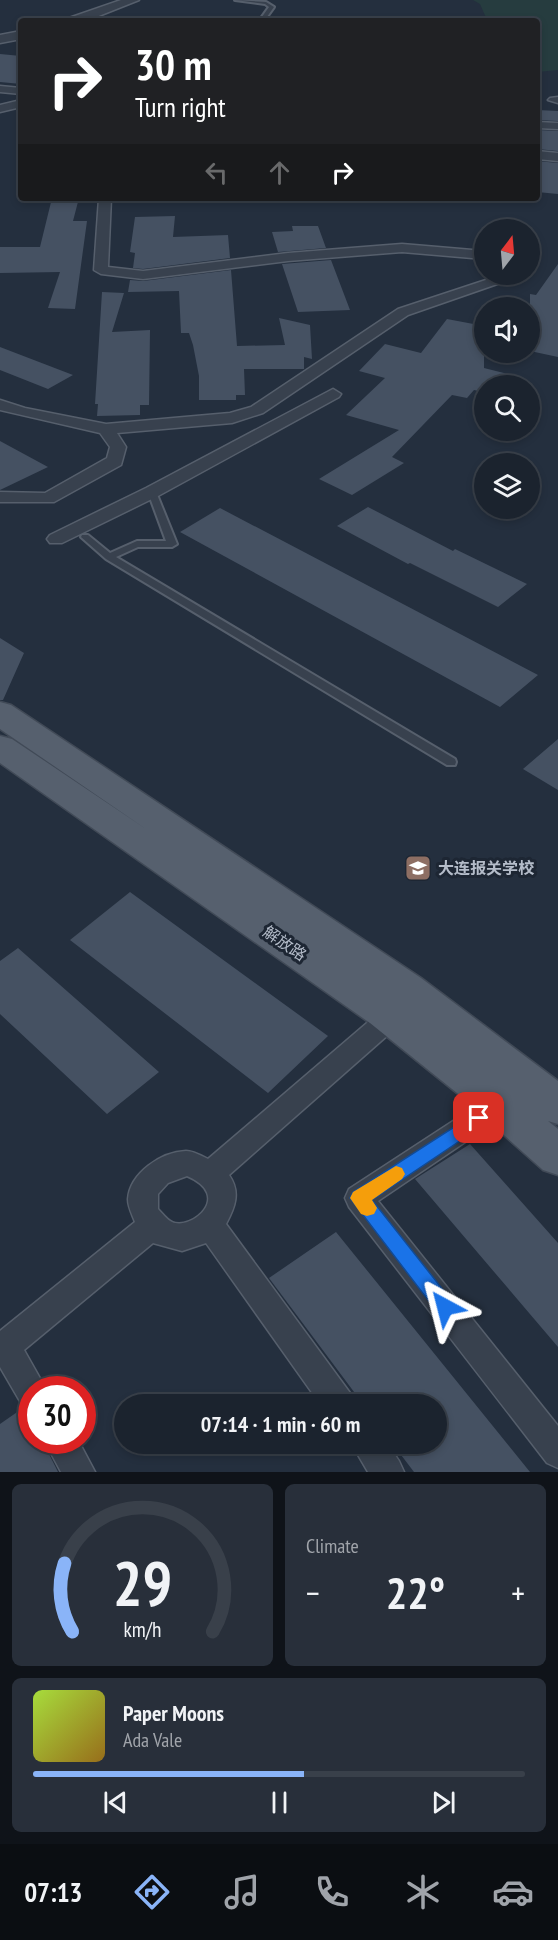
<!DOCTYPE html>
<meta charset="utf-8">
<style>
:root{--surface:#1b232e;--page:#282f3a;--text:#f1f3f6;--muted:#a0a4aa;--line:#39404a;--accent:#8ab4f8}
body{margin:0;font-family:"PT Sans Narrow","Noto Sans SC",sans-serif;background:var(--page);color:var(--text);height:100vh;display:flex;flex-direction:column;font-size:22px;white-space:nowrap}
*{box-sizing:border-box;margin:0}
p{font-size:20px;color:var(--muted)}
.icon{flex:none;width:33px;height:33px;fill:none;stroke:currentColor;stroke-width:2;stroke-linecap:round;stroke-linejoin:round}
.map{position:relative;height:1472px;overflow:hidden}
.panel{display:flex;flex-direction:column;gap:12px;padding:12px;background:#0f1319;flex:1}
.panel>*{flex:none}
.hud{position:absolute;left:18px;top:18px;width:522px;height:183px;border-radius:6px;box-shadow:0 3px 9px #0003,0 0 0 2px var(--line);background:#202124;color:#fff;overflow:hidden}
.needle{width:39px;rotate:16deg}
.fabs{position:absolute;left:474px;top:219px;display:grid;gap:12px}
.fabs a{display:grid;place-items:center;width:66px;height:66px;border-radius:50%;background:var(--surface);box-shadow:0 3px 9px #0003,0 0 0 2px var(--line);font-size:30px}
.speed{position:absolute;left:18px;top:1376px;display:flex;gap:12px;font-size:30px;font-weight:700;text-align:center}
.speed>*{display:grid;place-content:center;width:78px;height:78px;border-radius:50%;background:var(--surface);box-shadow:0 3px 9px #0003,0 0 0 2px var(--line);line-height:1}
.speed .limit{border:9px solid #d22;background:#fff;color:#111}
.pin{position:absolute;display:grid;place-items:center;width:51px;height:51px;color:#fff;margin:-26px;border-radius:12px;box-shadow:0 3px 9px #0006}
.me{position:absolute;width:66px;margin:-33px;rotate:322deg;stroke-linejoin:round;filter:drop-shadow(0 0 4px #0008)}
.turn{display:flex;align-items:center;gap:21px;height:126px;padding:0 18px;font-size:27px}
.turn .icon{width:78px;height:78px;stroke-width:2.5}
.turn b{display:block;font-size:42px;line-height:51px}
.lanes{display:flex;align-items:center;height:57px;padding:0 18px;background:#0003;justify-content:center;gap:30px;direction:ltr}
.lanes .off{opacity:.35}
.big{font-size:45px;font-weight:800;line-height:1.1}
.panel .tile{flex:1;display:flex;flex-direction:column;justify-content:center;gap:9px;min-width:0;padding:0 21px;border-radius:9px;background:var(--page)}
.panel .dial{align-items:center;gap:0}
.dial svg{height:156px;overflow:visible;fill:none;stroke:var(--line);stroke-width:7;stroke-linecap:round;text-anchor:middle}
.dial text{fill:var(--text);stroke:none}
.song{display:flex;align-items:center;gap:18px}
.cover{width:72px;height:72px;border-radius:9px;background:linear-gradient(135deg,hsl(80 70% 55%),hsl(40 70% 35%))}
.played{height:6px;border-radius:3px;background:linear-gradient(90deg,var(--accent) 55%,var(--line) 55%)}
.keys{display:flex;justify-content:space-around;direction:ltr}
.heat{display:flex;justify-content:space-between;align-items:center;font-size:33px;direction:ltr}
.panel .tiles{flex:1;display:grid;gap:12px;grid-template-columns:1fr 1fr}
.tile:last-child{grid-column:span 2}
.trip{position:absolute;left:114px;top:1394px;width:333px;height:60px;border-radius:30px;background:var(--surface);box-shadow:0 3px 9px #0003,0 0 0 2px var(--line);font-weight:800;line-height:60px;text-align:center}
.tabs{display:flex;height:96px;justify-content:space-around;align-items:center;background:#0b0e12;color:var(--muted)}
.tabs .icon{width:42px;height:42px}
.tabs .active{color:var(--accent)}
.tabs b{font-size:27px;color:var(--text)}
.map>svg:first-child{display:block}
</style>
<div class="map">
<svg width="558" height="1472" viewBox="0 0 558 1472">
<rect width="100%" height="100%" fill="#242f3e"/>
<path fill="#263c3f" d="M473,0h85v70l-21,2v-51h-59l9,-1 -7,-16z"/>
<path fill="#455162" d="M0,54l21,2v28l-21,-2z
M537,110l21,1v10l-21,-1z
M537,130l21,1v20l-21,-2z
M537,161l21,2v31l-21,-2z
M52,198h27l-6,23h14l-12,88 -27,-1 12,-36 -60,1v-26h40z
M175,216l-2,21 55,-2 2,23 -87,11 -10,-1 2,-15 -5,-1 5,-35z
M292,226h26l8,22 -48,4 -6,-20 21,-1z
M331,260l19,50 -52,2 -16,-48z
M558,264v93l-28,-6v-57l6,1z
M231,270l6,76 48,-1 -6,-27 31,7 2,34 -8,-2v12h-60l1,26h-9v5h-37v-24l-6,-31 -4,-12h-8l-2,-42 -51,1 2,-12 13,1z
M102,292l22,1 -12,39 38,-2 -1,75h-9v10l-43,1 1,-12h-3z
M447,319l37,7v42l40,10 -1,8h-39v6l-10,-2 -7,8 -15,-3 -60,62 12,6 -52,32 -33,-16 80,-49 -53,-15 39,-37 -26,-7 26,-27 36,9z
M0,347l73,28 -25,14 -48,-19z
M0,441l48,26 -48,23z
M368,507l85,44 2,-2 72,35 -29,23 -88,-44 -2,1 -71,-38z
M220,508l282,148 36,19 -38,32 -320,-175z
M0,638l24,15 -21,47h-3z
M558,739v51l-35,-21z
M130,892l198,144 -60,57 -198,-153z
M18,948l141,124 -52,42 -107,-100v-53z
M470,1144l88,99v104l-143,-168z
M336,1232l194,240h-116l-22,-29h44v-39h-73l-94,-126z
M23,1408l9,14v18h10l16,32h-58v-48z"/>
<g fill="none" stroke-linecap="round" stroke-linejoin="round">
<defs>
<path id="service" d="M235,0l31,2 8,5 -10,14h-5l10,-14 -4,-3z
M152,489l4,3 21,52 -5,3h-34l-22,10 339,202 1,3 -1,3h-8l-341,-206 -25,-22 1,-2h6l22,18 27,-12h29l-18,-49z"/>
<path id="minor" d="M0,86l21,2v6l-21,-2z
M558,97v6l-10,-3 2,-2z
M21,100v7l-21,5v-7z
M537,122l21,1v6l-21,-1z
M537,151l21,2v8l-21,-2z
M99,198h12l-3,69 35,4 145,-18 114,-9 82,7v8l-82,-7 -114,9 -145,18 -42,-5 -7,-4z
M504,274h22l-118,41 -145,98 -31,10 -115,10 9,14 -5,18 -67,37h-54v-10l45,1 62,-35 3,-11 -10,-14 -100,-23v-10l25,8 81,16 124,-11 21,-6 147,-98z
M333,389l8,5 -2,3 -181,99 -96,47h-12l-3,-4 3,-4 96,-47z
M397,1002l9,3 4,7 -4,7 -177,156c12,17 6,32 -3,49l124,169 5,11h-35l-114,-161 -24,8 -29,-8 -129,107 22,39h-14v18l-11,-4 -21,-36v-36l135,-109c-3,-8 -7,-15 -7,-23 2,-26 33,-47 58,-48 7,0 16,5 22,8l180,-154zM187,1176c47,20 4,55 -15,46 -5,-2 -10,-9 -14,-13v-15l10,-11z
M499,1093l9,4 4,8 -4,8 -130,88 180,225v42l-11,-5 -198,-256 -4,-9 4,-9 141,-92z
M44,1440h34l17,32h-34z
M351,1443h36l12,18 5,11h-36z"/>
<path id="tertiary" d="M121,0h18l-53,21h-18l1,-3z
M21,31v8l-21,4v-8z"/>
<path id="primary" d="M0,702l11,3 410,273 137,103v43l-10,-3 10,8v46l-15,-5 -86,-77 -87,-70 -370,-260v-27l12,3 134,90 -146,-100z"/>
</defs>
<use href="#service" stroke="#565f6c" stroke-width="4"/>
<use href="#minor" stroke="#565f6c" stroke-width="3"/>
<use href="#tertiary" stroke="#565f6c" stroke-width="3"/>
<use href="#primary" stroke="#414a57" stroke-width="3"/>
<use href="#service" fill="#38414e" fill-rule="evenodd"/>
<use href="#minor" fill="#38414e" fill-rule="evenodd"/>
<use href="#tertiary" fill="#38414e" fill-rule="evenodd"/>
<use href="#primary" fill="#56606e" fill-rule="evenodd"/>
</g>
<path fill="#1a73e8" stroke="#114b97" stroke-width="1.5" d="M479,1111l6,2 3,5 -3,6 -113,76 79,100 3,7 -3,6 -6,3 -7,-3 -88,-115 3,-6z"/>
<path fill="#f59e0b" d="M396,1166l6,2 3,6 -3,5 -30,21 5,8 -3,6 -7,2 -6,-2 -11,-16 3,-6z"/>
<defs>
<symbol id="school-square" viewBox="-11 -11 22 22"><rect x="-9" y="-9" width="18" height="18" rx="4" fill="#8d6e63" stroke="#1d2633"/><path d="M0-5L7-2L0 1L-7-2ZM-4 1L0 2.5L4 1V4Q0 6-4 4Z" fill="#fff"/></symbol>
</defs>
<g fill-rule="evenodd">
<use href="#school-square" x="403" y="853" width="30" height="30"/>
</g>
<g text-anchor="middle" stroke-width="6" stroke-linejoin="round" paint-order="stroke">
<g font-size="16" font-weight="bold" fill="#b4bcc9" stroke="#1d2633" text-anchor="start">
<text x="438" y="874">大连报关学校</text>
</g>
<g font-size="16" fill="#b4bcc9" stroke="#1d2633">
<text transform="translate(285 943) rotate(34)" y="6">解放路</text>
</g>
</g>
</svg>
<div class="fabs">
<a><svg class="needle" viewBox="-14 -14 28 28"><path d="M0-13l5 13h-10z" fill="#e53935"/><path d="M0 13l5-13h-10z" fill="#a0a4aa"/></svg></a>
<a><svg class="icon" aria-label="sound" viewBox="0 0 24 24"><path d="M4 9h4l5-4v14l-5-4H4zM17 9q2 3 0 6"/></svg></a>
<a><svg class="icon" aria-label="search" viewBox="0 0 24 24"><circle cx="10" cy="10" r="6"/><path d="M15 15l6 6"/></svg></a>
<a><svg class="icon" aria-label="layers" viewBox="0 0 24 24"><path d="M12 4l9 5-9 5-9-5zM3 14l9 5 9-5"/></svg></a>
</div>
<div class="speed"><div class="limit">30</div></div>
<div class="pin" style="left:479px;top:1118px;background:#d93025"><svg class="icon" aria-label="arrive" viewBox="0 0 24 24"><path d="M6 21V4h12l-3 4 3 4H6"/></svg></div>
<svg class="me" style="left:445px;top:1307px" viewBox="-20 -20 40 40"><path d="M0-17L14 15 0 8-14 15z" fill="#1a73e8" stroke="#fff" stroke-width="4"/></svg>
<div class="trip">07:14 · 1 min · 60 m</div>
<div class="hud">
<div class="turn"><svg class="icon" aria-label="right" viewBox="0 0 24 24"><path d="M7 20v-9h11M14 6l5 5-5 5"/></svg><div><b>30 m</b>Turn right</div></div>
<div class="lanes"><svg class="icon off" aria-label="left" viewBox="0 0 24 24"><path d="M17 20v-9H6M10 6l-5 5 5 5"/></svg><svg class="icon off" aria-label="ahead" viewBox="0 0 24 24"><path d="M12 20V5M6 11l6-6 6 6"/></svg><svg class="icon" aria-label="right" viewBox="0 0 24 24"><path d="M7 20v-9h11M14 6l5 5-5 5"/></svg></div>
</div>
</div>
<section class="panel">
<div class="tiles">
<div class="tile dial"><svg viewBox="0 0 100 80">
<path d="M14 69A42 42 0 1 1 86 69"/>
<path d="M14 69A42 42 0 0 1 10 34" stroke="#8ab4f8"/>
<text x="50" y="56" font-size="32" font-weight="700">29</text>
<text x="50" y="72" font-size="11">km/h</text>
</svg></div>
<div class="tile"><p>Climate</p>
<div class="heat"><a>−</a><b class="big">22°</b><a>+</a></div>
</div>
<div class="tile">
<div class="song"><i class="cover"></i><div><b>Paper Moons</b><p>Ada Vale</p></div></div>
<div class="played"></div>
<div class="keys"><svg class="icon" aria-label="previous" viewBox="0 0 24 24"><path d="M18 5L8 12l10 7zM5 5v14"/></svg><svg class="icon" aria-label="pause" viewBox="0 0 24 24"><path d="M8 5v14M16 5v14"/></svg><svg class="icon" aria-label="next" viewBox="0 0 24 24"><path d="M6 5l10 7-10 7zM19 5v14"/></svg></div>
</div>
</div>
</section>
<nav class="tabs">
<b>07:13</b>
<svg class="icon active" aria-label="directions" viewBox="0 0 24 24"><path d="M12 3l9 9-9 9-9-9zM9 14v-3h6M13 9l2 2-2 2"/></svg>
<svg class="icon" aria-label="music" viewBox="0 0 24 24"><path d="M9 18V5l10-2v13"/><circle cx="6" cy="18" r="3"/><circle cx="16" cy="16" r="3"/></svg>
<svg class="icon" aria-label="phone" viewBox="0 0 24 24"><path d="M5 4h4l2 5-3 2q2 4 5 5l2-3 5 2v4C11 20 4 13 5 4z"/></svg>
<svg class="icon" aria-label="climate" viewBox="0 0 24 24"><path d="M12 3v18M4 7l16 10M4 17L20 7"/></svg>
<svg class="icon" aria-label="car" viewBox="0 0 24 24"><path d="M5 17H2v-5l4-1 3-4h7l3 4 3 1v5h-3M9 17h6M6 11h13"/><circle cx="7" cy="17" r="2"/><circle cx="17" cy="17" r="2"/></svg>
</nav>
